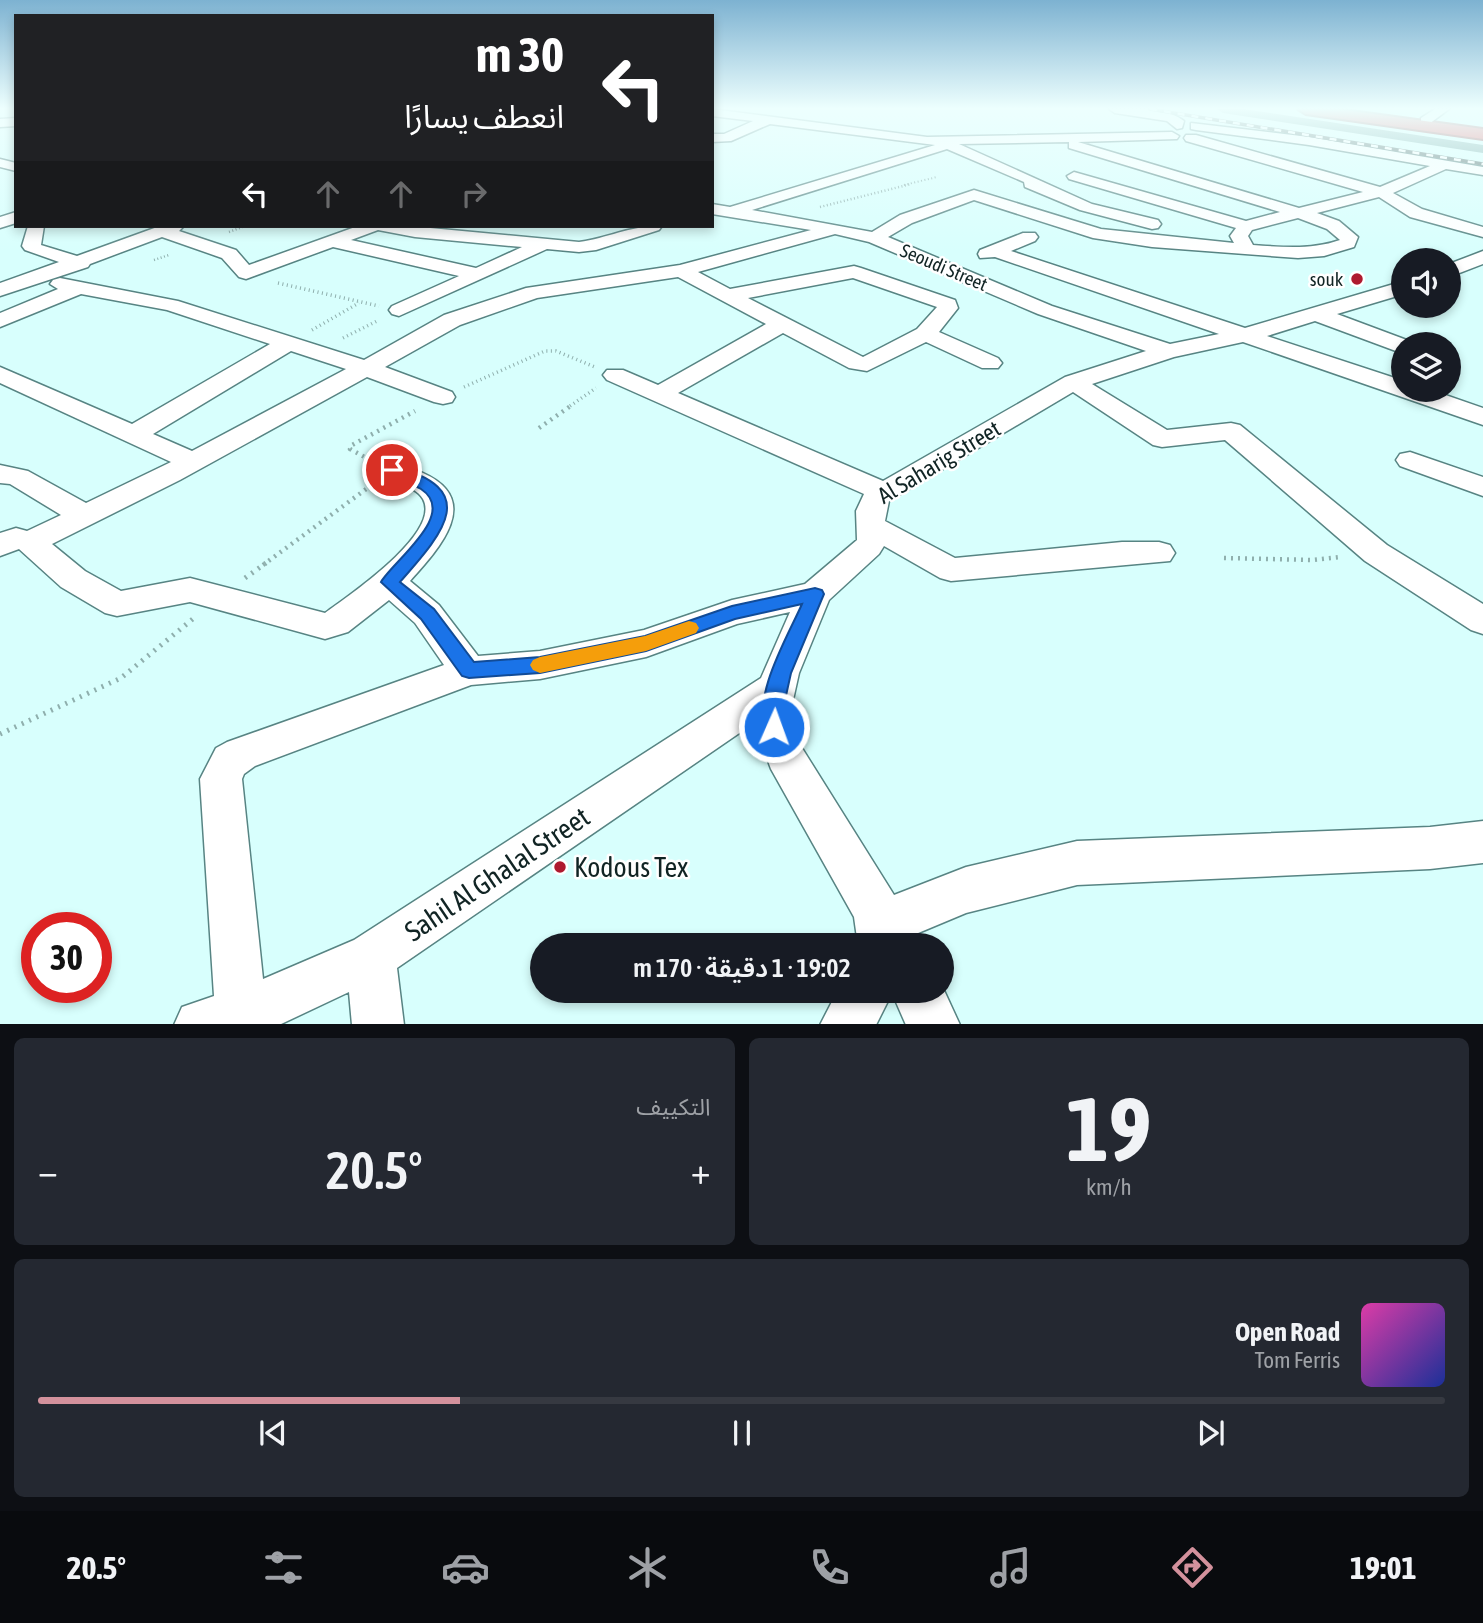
<!DOCTYPE html>
<html lang="ar">
<meta charset="utf-8">
<style>
:root{--surface:#171b24;--page:#242831;--text:#f1f3f6;--muted:#9ea1a6;--line:#363941;--accent:#d3919c}
body{margin:0;font-family:"Asap Condensed","Noto Sans Arabic",sans-serif;background:var(--page);color:var(--text);direction:rtl;height:100vh;display:flex;flex-direction:column;font-size:26px;white-space:nowrap}
*{box-sizing:border-box;margin:0}
p{font-size:23px;color:var(--muted)}
.icon{flex:none;width:38px;height:38px;fill:none;stroke:currentColor;stroke-width:2;stroke-linecap:round;stroke-linejoin:round}
.map{position:relative;height:1024px;overflow:hidden;direction:ltr}
.panel{display:flex;flex-direction:column;gap:14px;padding:14px;background:#0d0f14;flex:1}
.panel>*{flex:none}
.hud{position:absolute;left:14px;top:14px;width:700px;height:214px;border-radius:0px;box-shadow:0 4px 10px #0003;direction:rtl;background:#202124;color:#fff;overflow:hidden}
.tools{position:absolute;left:1391px;top:248px;display:grid;gap:14px}
.tools a{display:grid;place-items:center;width:70px;height:70px;border-radius:50%;background:var(--surface);box-shadow:0 4px 10px #0003;font-size:35px}
.speed{position:absolute;left:21px;top:912px;display:flex;gap:14px;font-size:35px;font-weight:700;text-align:center}
.speed>*{display:grid;place-content:center;width:91px;height:91px;border-radius:50%;background:var(--surface);box-shadow:0 4px 10px #0003;line-height:1}
.speed .limit{border:10px solid #d22;background:#fff;color:#111}
.pin{position:absolute;display:grid;place-items:center;width:60px;height:60px;color:#fff;margin:-30px;border:4px solid #fff;border-radius:50%;box-shadow:0 2px 7px #0007}
.me{position:absolute;width:77px;margin:-38px;rotate:2deg;stroke-linejoin:round;filter:drop-shadow(0 0 5px #0008)}
.turn{display:flex;align-items:center;gap:24px;height:147px;padding:0 35px;font-size:32px}
.turn .icon{width:91px;height:91px;stroke-width:2.5}
.turn b{display:block;font-size:49px;line-height:60px}
.lanes{display:flex;align-items:center;height:66px;padding:0 35px;background:#0003;justify-content:center;gap:35px;direction:ltr}
.lanes .off{opacity:.35}
.big{font-size:52px;font-weight:600;line-height:1.1}
.panel .card{flex:1;display:flex;flex-direction:column;justify-content:center;gap:10px;min-width:0;padding:0 24px;border-radius:10px;background:var(--page)}
.panel .dial{align-items:center;gap:0}
.dial b{font-size:91px;line-height:1}
.song{display:flex;align-items:center;gap:21px}
.cover{width:84px;height:84px;border-radius:10px;background:linear-gradient(135deg,hsl(320 70% 55%),hsl(230 70% 35%))}
.played{height:7px;border-radius:4px;background:linear-gradient(90deg,var(--accent) 30%,var(--line) 30%)}
.keys{display:flex;justify-content:space-around;direction:ltr}
.heat{display:flex;justify-content:space-between;align-items:center;font-size:38px;direction:ltr}
.panel .tiles{flex:1;display:grid;gap:14px;grid-template-columns:1fr 1fr}
.card:last-child{grid-column:span 2}
.trip{position:absolute;left:530px;top:933px;width:424px;height:70px;border-radius:35px;background:var(--surface);box-shadow:0 4px 10px #0003;font-weight:600;line-height:70px;text-align:center;direction:rtl}
.menu{display:flex;height:112px;justify-content:space-around;align-items:center;background:#090b0e;color:var(--muted)}
.menu .icon{width:49px;height:49px}
.menu .selected{color:var(--accent)}
.menu b{font-size:32px;color:var(--text)}
.map>svg:first-child{display:block}
</style>
<div class="map">
<svg width="1483" height="1025" viewBox="0 0 1483 1025">
<rect width="100%" height="100%" fill="#d8fffd"/>
<g fill="none" stroke-linecap="round" stroke-linejoin="round">
<path fill="#7eb0ae" fill-rule="evenodd" d="M1217,109h27l239,36v8l-260,-40z"/>
<defs>
<path id="minor" d="M712,109l215,28 245,-5 7,4 -2,3 -99,3 221,66 64,-16 -177,-51 -2,-3 2,-3h10l184,52 50,-21 -121,-21 -113,-15 -5,-1v-6l118,14 174,30v8l-37,-6 -53,24 29,16 61,18v10l-73,-20 -31,-20 -62,16 22,8 19,16 -4,10 -30,9 -26,2 -146,-11 -59,-9 -119,-38 -62,23 -24,14 164,69 118,38 49,-10 -224,-77 -15,1 -2,-4 2,-4 43,-17h12l3,4 -3,4 -24,10 234,77 159,-47v13l-67,20 75,28 2,3h-10v9l-89,-33 -48,15 137,45v9h27l52,18v17l-240,-83 -69,15 -82,27 75,46 64,-7 9,2 147,120 96,59v30l-12,-4 -106,-69 -140,-121 -63,7 -9,-2 -80,-53 -184,109 -4,20 70,37 167,-16h37l11,3 5,8 -5,8 -219,20 -11,-3 -56,-32 -5,8 -50,46 -30,73 -8,36 3,18 8,21 92,147 72,-28 111,-26 353,-14 53,-6v42l-53,6 -353,16 -111,28 -55,23 1,9h-54l-4,-28 -83,-148 -17,-46 -357,245 7,57h-52l-3,-33 -70,33h-105l8,-18 32,-11 -14,-217 16,-31 11,-6 217,-77 -29,-42 -26,-23 -41,32 -23,7 -135,-37 -73,14 -12,-3 -44,-26 -42,-38 -19,7v-23l16,-5 11,3 34,-16 -51,-31 -10,-1v-18l28,6 58,32 85,-41 -171,-79v-16l132,57 138,-80 -103,-34 -86,-16 -81,33v-14l58,-24 -8,-5 3,-4 7,-2 118,23 186,59 80,-45 82,-27 154,-23 131,-35 -99,-16v-10l18,3 205,-62 -165,-21 -39,17 -19,1v-8h12l29,-13 -41,-5zM1069,142v6l211,64 -34,9 -172,-49 -7,4 2,3 167,49 -6,8 4,7 -133,-14 -127,-39 -74,25 -28,17 -120,-22 195,-61 77,33 1,5 55,23 72,19 6,-1 3,-4 -3,-4 -66,-16 -133,-60zM1298,218l29,11 13,11c-28,10 -58,7 -87,5l-5,-9 4,-6zM835,234l34,8 169,72 108,37 -81,26 -182,104 -205,-88 105,-60 66,35 18,3 59,-29 56,26h16l4,-5 -4,-5 -59,-26 19,-24 -3,-8 -94,-32 -7,-2 -124,23 -32,-17zM678,277l88,47 -108,61 -35,-15h-16l-4,5 4,5 257,114 -8,17 1,29 -52,44 -73,16 -88,30 -104,21 -62,5 -39,-51 -29,-24c29,-32 74,-81 13,-108 -14,-6 -26,-13 -41,-9l-4,6c10,15 36,13 45,29 19,34 -75,97 -98,114l-135,-35 -69,13 -36,-20 -33,-27 128,-64 187,-103 67,25 9,2 9,-2 3,-5 -3,-5 -67,-25 75,-42 77,-27zM853,278l84,29 -20,22 -54,28 -115,-59zM291,351l55,18 -154,82 -39,-17zM790,612l-29,66 -407,262 -91,39 -21,-200 2,-5 11,-8 216,-81 69,-6 106,-22 91,-33z
M1109,109c21,-1 58,-2 75,12l-2,7 -5,1 -10,-8 -52,-8z
M1435,109h14l-20,15h-8v-6z
M16,118v8l-16,1v-8z
M0,159l16,4v8l-16,-4z
M16,212v11l-16,5v-11z
M28,226h16l-3,19 36,11 83,-30h24l-5,5 57,19 13,15 109,-39h51l170,16c29,-4 53,-17 83,-16l-3,4 -63,20 -17,2 -32,-3 -148,67 -7,-2 -3,-4 3,-4 67,-30 -126,-29 -87,32 -7,-2 -17,-19 -60,-21 -72,27 -2,3 -88,29v-13l59,-21 -34,-12 -3,-4zM378,230l37,7 107,10 -46,21 -125,-28z
M1483,251v13l-34,13v-13z
M1410,452l73,25v19l-83,-30 -4,-6 4,-6z
M942,986l18,39h-54l-14,-32 -16,32h-56l18,-35h104z"/>
<path id="highway" d="M1298,109h39l146,20v10l-177,-25z"/>
</defs>
<use href="#minor" stroke="#578483" stroke-width="3"/>
<use href="#highway" stroke="#9c484c" stroke-width="4"/>
<path stroke="#8fafad" stroke-width="2" stroke-dasharray="1 2.5" stroke-linecap="butt" d="M904,185l33,-8"/>
<path stroke="#8fafad" stroke-width="2.5" stroke-dasharray="1 2.5" stroke-linecap="butt" d="M820,207l91,-23
M229,232l16,-6
M154,260l15,-5"/>
<path stroke="#8fafad" stroke-width="3.5" stroke-dasharray="1 3.5" stroke-linecap="butt" d="M278,283l101,23
M312,330l47,-27
M343,338l36,-18
M464,387l81,-36h11l39,16
M570,406l26,-18"/>
<path stroke="#8fafad" stroke-width="4.5" stroke-dasharray="2 5" stroke-linecap="butt" d="M539,428l33,-23
M370,460l-20,-11 2,-4 63,-34
M1224,558l89,2 27,-3
M263,565l110,-81"/>
<path stroke="#8fafad" stroke-width="5" stroke-dasharray="2 6" stroke-linecap="butt" d="M245,578l21,-15
M0,734l121,-56 73,-60"/>
<use href="#minor" fill="#fff" fill-rule="evenodd"/>
<use href="#highway" fill="#e75b61" fill-rule="evenodd"/>
<defs>
<path id="rail" d="M1150,109l333,55"/>
</defs>
<use href="#rail" stroke="#577170" stroke-width="3.5"/>
<use href="#rail" stroke="#fff" stroke-width="2.5" stroke-dasharray="7" stroke-linecap="butt"/>
</g>
<linearGradient id="sky" x2="0" y2="1"><stop stop-color="#7db2d1"/><stop offset="0.43" stop-color="#edfffe"/><stop offset="1" stop-color="#edfffe" stop-opacity="0"/></linearGradient>
<rect width="1483" height="252" fill="url(#sky)"/>
<path fill="#1a73e8" stroke="#114b97" stroke-width="2" d="M392,466c92,23 50,68 8,116l34,27 40,53 66,-5 105,-21 87,-30 83,-18 7,2 2,4 -33,79 -8,36 2,18 -4,6 -7,3 -7,-3c-17,-34 21,-97 35,-129l-67,15 -89,32 -106,22 -71,5 -7,-2 -41,-57 -40,-37c12,-21 78,-68 40,-93 -10,-6 -23,-10 -34,-16l-3,-3 3,-3z"/>
<path fill="#f59e0b" d="M689,621l7,2 3,5 -3,5 -50,18 -106,22 -7,-3 -3,-5 3,-5 7,-3 105,-21z"/>
<g fill="#ae1a2f" stroke="#fff" stroke-width="2.5">
<circle cx="1357" cy="279" r="7"/>
<circle cx="560" cy="867" r="7"/>
</g>
<g text-anchor="middle" stroke-width="5" stroke-linejoin="round" paint-order="stroke">
<g font-size="19" fill="#112424" stroke="#fff">
<text transform="translate(944 267) rotate(23)" y="7">Seoudi Street</text>
</g>
<g font-size="19" fill="#112424" stroke="#fff" text-anchor="end">
<text x="1343" y="286">souk</text>
</g>
<g font-size="23" fill="#112424" stroke="#fff">
<text transform="translate(939 462) rotate(-31)" y="8">Al Saharig Street</text>
</g>
<g font-size="28" fill="#112424" stroke="#fff" text-anchor="start">
<text x="574" y="877">Kodous Tex</text>
</g>
<g font-size="28" fill="#112424" stroke="#fff">
<text transform="translate(497 874) rotate(-34)" y="10">Sahil Al Ghalal Street</text>
</g>
</g>
</svg>
<div class="tools">
<a><svg class="icon" aria-label="sound" viewBox="0 0 24 24"><path d="M4 9h4l5-4v14l-5-4H4zM17 9q2 3 0 6"/></svg></a>
<a><svg class="icon" aria-label="layers" viewBox="0 0 24 24"><path d="M12 4l9 5-9 5-9-5zM3 14l9 5 9-5"/></svg></a>
</div>
<div class="speed"><div class="limit">30</div></div>
<div class="pin" style="left:392px;top:470px;background:#d93025"><svg class="icon" aria-label="arrive" viewBox="0 0 24 24"><path d="M6 21V4h12l-3 4 3 4H6"/></svg></div>
<svg class="me" style="left:774px;top:727px" viewBox="-20 -20 40 40"><circle r="17" fill="#1a73e8" stroke="#fff" stroke-width="3"/><path d="M0-11L8 9 0 5-8 9z" fill="#fff"/></svg>
<div class="trip">19:02 · 1 دقيقة · 170 m</div>
<div class="hud">
<div class="turn"><svg class="icon" aria-label="left" viewBox="0 0 24 24"><path d="M17 20v-9H6M10 6l-5 5 5 5"/></svg><div><b>30 m</b>انعطف يسارًا</div></div>
<div class="lanes"><svg class="icon" aria-label="left" viewBox="0 0 24 24"><path d="M17 20v-9H6M10 6l-5 5 5 5"/></svg><svg class="icon off" aria-label="ahead" viewBox="0 0 24 24"><path d="M12 20V5M6 11l6-6 6 6"/></svg><svg class="icon off" aria-label="ahead" viewBox="0 0 24 24"><path d="M12 20V5M6 11l6-6 6 6"/></svg><svg class="icon off" aria-label="right" viewBox="0 0 24 24"><path d="M7 20v-9h11M14 6l5 5-5 5"/></svg></div>
</div>
</div>
<section class="panel">
<div class="tiles">
<div class="card dial"><b>19</b><p>km/h</p></div>
<div class="card"><p>التكييف</p>
<div class="heat"><a>−</a><b class="big">20.5°</b><a>+</a></div>
</div>
<div class="card">
<div class="song"><i class="cover"></i><div><b>Open Road</b><p>Tom Ferris</p></div></div>
<div class="played"></div>
<div class="keys"><svg class="icon" aria-label="previous" viewBox="0 0 24 24"><path d="M18 5L8 12l10 7zM5 5v14"/></svg><svg class="icon" aria-label="pause" viewBox="0 0 24 24"><path d="M8 5v14M16 5v14"/></svg><svg class="icon" aria-label="next" viewBox="0 0 24 24"><path d="M6 5l10 7-10 7zM19 5v14"/></svg></div>
</div>
</div>
</section>
<nav class="menu">
<b>19:01</b>
<svg class="icon selected" aria-label="directions" viewBox="0 0 24 24"><path d="M12 3l9 9-9 9-9-9zM9 14v-3h6M13 9l2 2-2 2"/></svg>
<svg class="icon" aria-label="music" viewBox="0 0 24 24"><path d="M9 18V5l10-2v13"/><circle cx="6" cy="18" r="3"/><circle cx="16" cy="16" r="3"/></svg>
<svg class="icon" aria-label="phone" viewBox="0 0 24 24"><path d="M5 4h4l2 5-3 2q2 4 5 5l2-3 5 2v4C11 20 4 13 5 4z"/></svg>
<svg class="icon" aria-label="climate" viewBox="0 0 24 24"><path d="M12 3v18M4 7l16 10M4 17L20 7"/></svg>
<svg class="icon" aria-label="car" viewBox="0 0 24 24"><path d="M5 17H2v-5l4-1 3-4h7l3 4 3 1v5h-3M9 17h6M6 11h13"/><circle cx="7" cy="17" r="2"/><circle cx="17" cy="17" r="2"/></svg>
<svg class="icon" aria-label="filters" viewBox="0 0 24 24"><path d="M4 7h16M4 17h16"/><circle cx="9" cy="7" r="2"/><circle cx="15" cy="17" r="2"/></svg>
<b>20.5°</b>
</nav>
